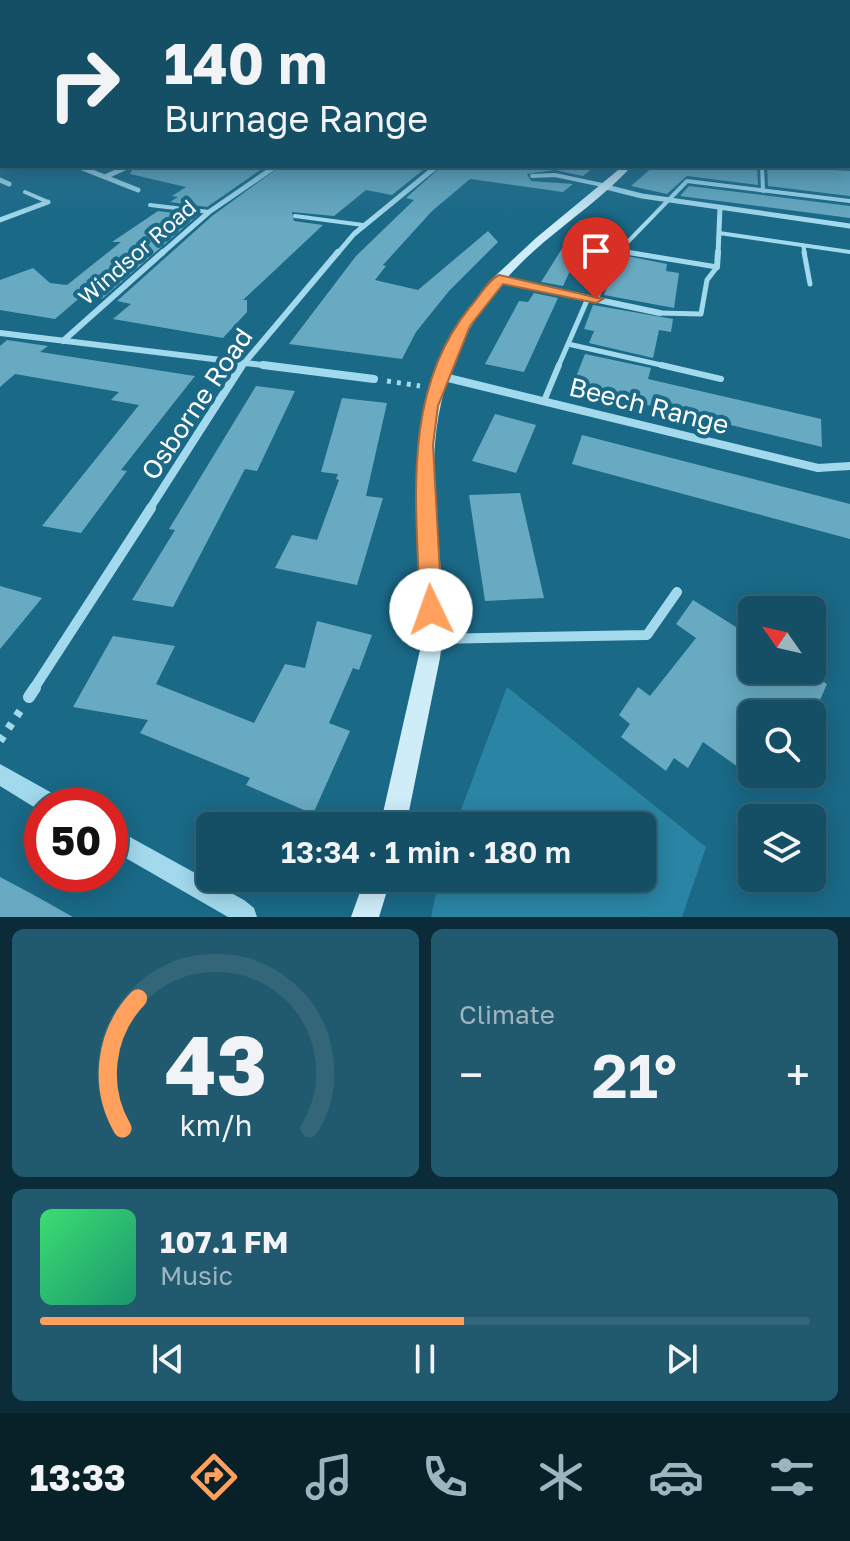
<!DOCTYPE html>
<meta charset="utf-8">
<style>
:root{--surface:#144f65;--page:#21596e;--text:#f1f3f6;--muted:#9db5bf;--line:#336679;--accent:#ffa15d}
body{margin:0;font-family:"Golos Text",sans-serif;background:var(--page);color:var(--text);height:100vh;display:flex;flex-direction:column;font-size:30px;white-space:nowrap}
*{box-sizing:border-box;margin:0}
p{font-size:26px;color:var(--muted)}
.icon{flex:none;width:44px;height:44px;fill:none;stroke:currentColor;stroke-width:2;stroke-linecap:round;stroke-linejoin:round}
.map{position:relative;height:917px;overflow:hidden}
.panel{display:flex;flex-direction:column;gap:12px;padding:12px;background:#0b2b38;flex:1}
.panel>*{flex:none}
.guide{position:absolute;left:0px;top:0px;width:850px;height:168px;box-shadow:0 4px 20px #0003,0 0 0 2px var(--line);background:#144f65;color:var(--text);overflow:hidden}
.needle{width:52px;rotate:304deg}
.tools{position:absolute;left:738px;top:596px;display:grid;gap:16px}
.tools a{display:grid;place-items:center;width:88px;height:88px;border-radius:12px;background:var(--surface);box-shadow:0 4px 20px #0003,0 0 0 2px var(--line);font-size:40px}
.speed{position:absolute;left:24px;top:788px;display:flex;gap:16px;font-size:40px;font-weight:700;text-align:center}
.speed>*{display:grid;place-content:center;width:104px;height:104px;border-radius:50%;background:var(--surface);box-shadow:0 4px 20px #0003,0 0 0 2px var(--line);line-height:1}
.speed .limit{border:12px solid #d22;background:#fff;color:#111}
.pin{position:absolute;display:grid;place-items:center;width:68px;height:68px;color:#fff;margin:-82px -34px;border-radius:50% 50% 50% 0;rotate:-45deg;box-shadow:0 0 8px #0007}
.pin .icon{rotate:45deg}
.me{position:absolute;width:88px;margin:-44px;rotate:357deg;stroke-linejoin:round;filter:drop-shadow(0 0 6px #0008)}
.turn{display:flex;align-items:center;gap:28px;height:168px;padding:0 32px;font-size:36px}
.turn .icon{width:104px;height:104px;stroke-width:2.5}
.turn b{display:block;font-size:56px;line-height:68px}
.big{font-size:60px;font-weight:600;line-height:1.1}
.panel .widget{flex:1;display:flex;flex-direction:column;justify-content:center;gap:12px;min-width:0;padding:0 28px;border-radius:12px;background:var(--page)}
.panel .dial{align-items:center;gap:0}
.dial svg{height:208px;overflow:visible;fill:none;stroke:var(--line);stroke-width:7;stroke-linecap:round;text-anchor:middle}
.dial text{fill:var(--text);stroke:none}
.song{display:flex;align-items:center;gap:24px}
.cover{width:96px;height:96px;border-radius:12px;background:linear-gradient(135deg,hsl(140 70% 55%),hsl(160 70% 35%))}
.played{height:8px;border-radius:4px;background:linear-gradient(90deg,var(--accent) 55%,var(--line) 55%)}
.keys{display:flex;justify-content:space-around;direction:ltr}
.heat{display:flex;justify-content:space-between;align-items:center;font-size:44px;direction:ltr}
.panel .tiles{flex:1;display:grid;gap:12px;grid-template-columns:1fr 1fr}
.widget:last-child{grid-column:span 2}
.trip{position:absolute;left:196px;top:812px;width:460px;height:80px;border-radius:12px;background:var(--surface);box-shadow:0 4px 20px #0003,0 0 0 2px var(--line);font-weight:600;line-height:80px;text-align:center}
.tabs{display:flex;height:128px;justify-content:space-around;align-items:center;background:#082028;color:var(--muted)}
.tabs .icon{width:56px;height:56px}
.tabs .selected{color:var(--accent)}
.tabs b{font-size:36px;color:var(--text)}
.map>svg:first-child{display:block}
</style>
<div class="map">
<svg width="850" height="917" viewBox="0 0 850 917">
<rect width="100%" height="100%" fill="#1a6987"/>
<path fill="#2a84a4" d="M507,687l199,160 -24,70h-251l8,-39h203v-52h-187z"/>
<path fill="#68aac1" d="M134,166h132l-59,41 -37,-5 8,-5 -6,-1 14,-9 -56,-13z
M281,166h147l-36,29 -26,-5 -32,26 -42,-4 2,9 29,4 -80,75h4v12l-24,26 -110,-19 18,-15 -14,-3 95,-85z
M442,166h153l-12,10 -28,-6 -28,4 4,7 42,3 -10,8 -93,-13 -38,32 -49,54 3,1 -11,14 43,10 70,-59 10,11 -49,49 -33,41 -14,27 -113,-15 67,-88 58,-56 -8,-2z
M654,166h103l1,19 -71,-9 -20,18 -36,-8z
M767,166l83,5v25l-82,-10z
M689,186l161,20v12l-170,-22z
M158,211l39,5 -95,83 -19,-4 -28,24 -55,-9v-30l33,-12 17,15 17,2 54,-43h-9z
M580,220l11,6 -28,60 -22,-4z
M612,253l55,11 -1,7 13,2 -5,35 -70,-13 8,-21 -5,-6z
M534,293l24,5 -34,74 -39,-8 34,-63 9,1z
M593,305l80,14 -2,13 -12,-2 -6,28 -64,-15 5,-12 -10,-2z
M7,340l41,6 -8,6 155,24 -74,94 6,1 -46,62 -39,-7 97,-121 -28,-5 8,-8 -104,-18 -15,13v-41z
M585,354l66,14 -3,11 173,40 1,28 -250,-60z
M256,386l39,5 -38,80 -12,-2 -72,138 -41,-7 43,-70 -6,-1z
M342,398l45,5 -21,93 17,2 -26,87 -82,-17 17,-33 25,5 22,-60 -3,-1 2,-5 -17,-2z
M495,414l41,11 -20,48 -44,-12z
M582,435l268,69v35l-278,-75z
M520,493l24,105 -59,3 -16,-106z
M0,586l42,12 -42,51z
M693,600l59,37v33h53l22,14 -13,30h-62v45l-7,13 -42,-30 -15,26 -14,-10 -8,13 -45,-34 9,-13 -11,-9 19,-28 12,9 46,-58 -20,-14z
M317,621l55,14 -13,35 -6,-2 -24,55 21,8 -37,83 -67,-29 4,-7 -110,-45 8,-13 -75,-13 40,-71 62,10 -19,38 98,39 31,-59 20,4z
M0,877l32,17 41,23h-73z"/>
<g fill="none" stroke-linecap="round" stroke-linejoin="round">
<path stroke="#a2d9ec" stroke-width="5" stroke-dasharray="4 6" stroke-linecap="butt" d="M387,381l33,5"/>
<path stroke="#a2d9ec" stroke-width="8" stroke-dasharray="6 9" stroke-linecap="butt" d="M0,741l20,-30"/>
<path stroke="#a2d9ec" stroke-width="4" d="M762,166l1,25
M532,176l23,-1 52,11
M25,192l23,10
M150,205l59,7
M295,216l68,9
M719,233l131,19
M803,245l2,9
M639,254l-20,-3 68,-70 163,20"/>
<path stroke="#a2d9ec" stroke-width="5" d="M626,252l91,15 -10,13 -6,34 -41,-1
M804,252l6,32
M596,299l11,-26
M568,344l102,23
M558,367l30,-69"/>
<path stroke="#a2d9ec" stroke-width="6" d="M661,365l60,14
M544,401l15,-36"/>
<path stroke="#a2d9ec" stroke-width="5" d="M77,166l61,24
M105,177l24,-11
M0,180l9,4
M606,187l36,9 208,30
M0,220l48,-18
M161,254l48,-42 67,-46
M337,254l17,-20 83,-68
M718,254l2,-46"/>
<path stroke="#a2d9ec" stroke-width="6" d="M717,267l1,-15
M499,279l161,34
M0,333l279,34
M63,341l100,-89
M241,367l97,-115"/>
<path stroke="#a2d9ec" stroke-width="8" d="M263,365l111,14
M440,376l378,92 32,-2
M149,510l93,-145"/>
<path stroke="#a2d9ec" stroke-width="10" d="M433,639l214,-4 30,-43
M33,690l118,-182"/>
<path stroke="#a2d9ec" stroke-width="12" d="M29,697l6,-9"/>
<path fill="#a2d9ec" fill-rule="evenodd" d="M0,764l61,34 3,8h-22v6l-42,-26z
M110,826l134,74 10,8 3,9h-29l-118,-68z"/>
<path fill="#ceedf9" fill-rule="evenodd" d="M623,166h9c-26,28 -58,51 -88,76 -76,65 -112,138 -110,239 1,58 15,119 6,177l-34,168h-26l40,-176 -2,-173 2,-38 6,-38 12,-38 19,-37 36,-48 43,-40z
M365,878h26l-12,39h-28z"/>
</g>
<linearGradient id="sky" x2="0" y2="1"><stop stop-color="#0e3a4a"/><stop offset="0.42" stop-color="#387696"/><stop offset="1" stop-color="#387696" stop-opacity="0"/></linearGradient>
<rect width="850" height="221" fill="url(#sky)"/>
<path fill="#ffa15d" stroke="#a6693c" stroke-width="2" d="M499,275l104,24 -7,4 -93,-19 -33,42 -32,80 -5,39 9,165 -3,7 -8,3 -8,-3 -3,-7c-3,-103 -20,-217 50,-303 9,-10 18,-27 29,-32z"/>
<g text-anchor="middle" stroke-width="8" stroke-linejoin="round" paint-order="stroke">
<g font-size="22" fill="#fff" stroke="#1a6987">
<text transform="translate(137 252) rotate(-41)" y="8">Windsor Road</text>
</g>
<g font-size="26" fill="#fff" stroke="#1a6987">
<text transform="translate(197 404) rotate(-56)" y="9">Osborne Road</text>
<text transform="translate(649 406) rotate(14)" y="9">Beech Range</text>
</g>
</g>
</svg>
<div class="tools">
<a><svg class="needle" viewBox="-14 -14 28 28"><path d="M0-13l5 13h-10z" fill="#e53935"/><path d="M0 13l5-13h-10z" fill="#9db5bf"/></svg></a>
<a><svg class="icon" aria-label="search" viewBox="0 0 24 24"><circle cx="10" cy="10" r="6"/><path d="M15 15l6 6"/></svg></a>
<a><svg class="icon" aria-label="layers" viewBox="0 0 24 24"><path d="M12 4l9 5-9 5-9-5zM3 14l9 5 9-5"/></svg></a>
</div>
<div class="speed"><div class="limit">50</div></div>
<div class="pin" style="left:596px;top:299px;background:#d93025"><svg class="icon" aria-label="arrive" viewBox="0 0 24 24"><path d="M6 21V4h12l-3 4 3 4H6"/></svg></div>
<svg class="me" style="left:431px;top:610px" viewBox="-20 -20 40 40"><circle r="19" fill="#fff"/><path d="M0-13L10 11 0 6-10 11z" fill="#ffa15d"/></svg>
<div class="trip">13:34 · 1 min · 180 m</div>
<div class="guide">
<div class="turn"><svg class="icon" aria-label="right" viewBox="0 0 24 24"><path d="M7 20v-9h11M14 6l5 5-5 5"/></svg><div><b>140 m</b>Burnage Range</div></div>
</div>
</div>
<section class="panel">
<div class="tiles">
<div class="widget dial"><svg viewBox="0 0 100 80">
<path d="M14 69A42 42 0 1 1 86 69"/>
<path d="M14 69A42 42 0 0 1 20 19" stroke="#ffa15d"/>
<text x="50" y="56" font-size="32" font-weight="700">43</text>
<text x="50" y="72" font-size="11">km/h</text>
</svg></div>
<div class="widget"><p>Climate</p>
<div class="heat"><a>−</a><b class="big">21°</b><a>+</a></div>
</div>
<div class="widget">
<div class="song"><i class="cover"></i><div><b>107.1 FM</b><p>Music</p></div></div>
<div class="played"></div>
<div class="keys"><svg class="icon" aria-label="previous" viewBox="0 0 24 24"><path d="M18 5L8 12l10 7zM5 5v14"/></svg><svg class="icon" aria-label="pause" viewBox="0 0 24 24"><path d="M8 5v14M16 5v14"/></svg><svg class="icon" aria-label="next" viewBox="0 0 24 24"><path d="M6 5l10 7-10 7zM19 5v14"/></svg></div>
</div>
</div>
</section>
<nav class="tabs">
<b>13:33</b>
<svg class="icon selected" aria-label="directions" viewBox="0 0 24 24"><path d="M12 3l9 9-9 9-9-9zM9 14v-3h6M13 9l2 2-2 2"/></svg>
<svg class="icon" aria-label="music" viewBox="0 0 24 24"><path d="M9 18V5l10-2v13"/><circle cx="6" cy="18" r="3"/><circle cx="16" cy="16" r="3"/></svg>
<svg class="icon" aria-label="phone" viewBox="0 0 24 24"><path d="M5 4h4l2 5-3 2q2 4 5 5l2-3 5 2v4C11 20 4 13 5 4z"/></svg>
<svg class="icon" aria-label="climate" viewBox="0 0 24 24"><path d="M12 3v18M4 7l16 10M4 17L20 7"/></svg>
<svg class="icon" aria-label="car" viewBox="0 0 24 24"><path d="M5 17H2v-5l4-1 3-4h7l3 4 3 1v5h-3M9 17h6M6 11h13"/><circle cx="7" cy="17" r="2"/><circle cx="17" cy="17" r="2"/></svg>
<svg class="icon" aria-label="filters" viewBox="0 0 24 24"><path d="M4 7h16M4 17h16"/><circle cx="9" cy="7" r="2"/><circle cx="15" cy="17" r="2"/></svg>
</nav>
